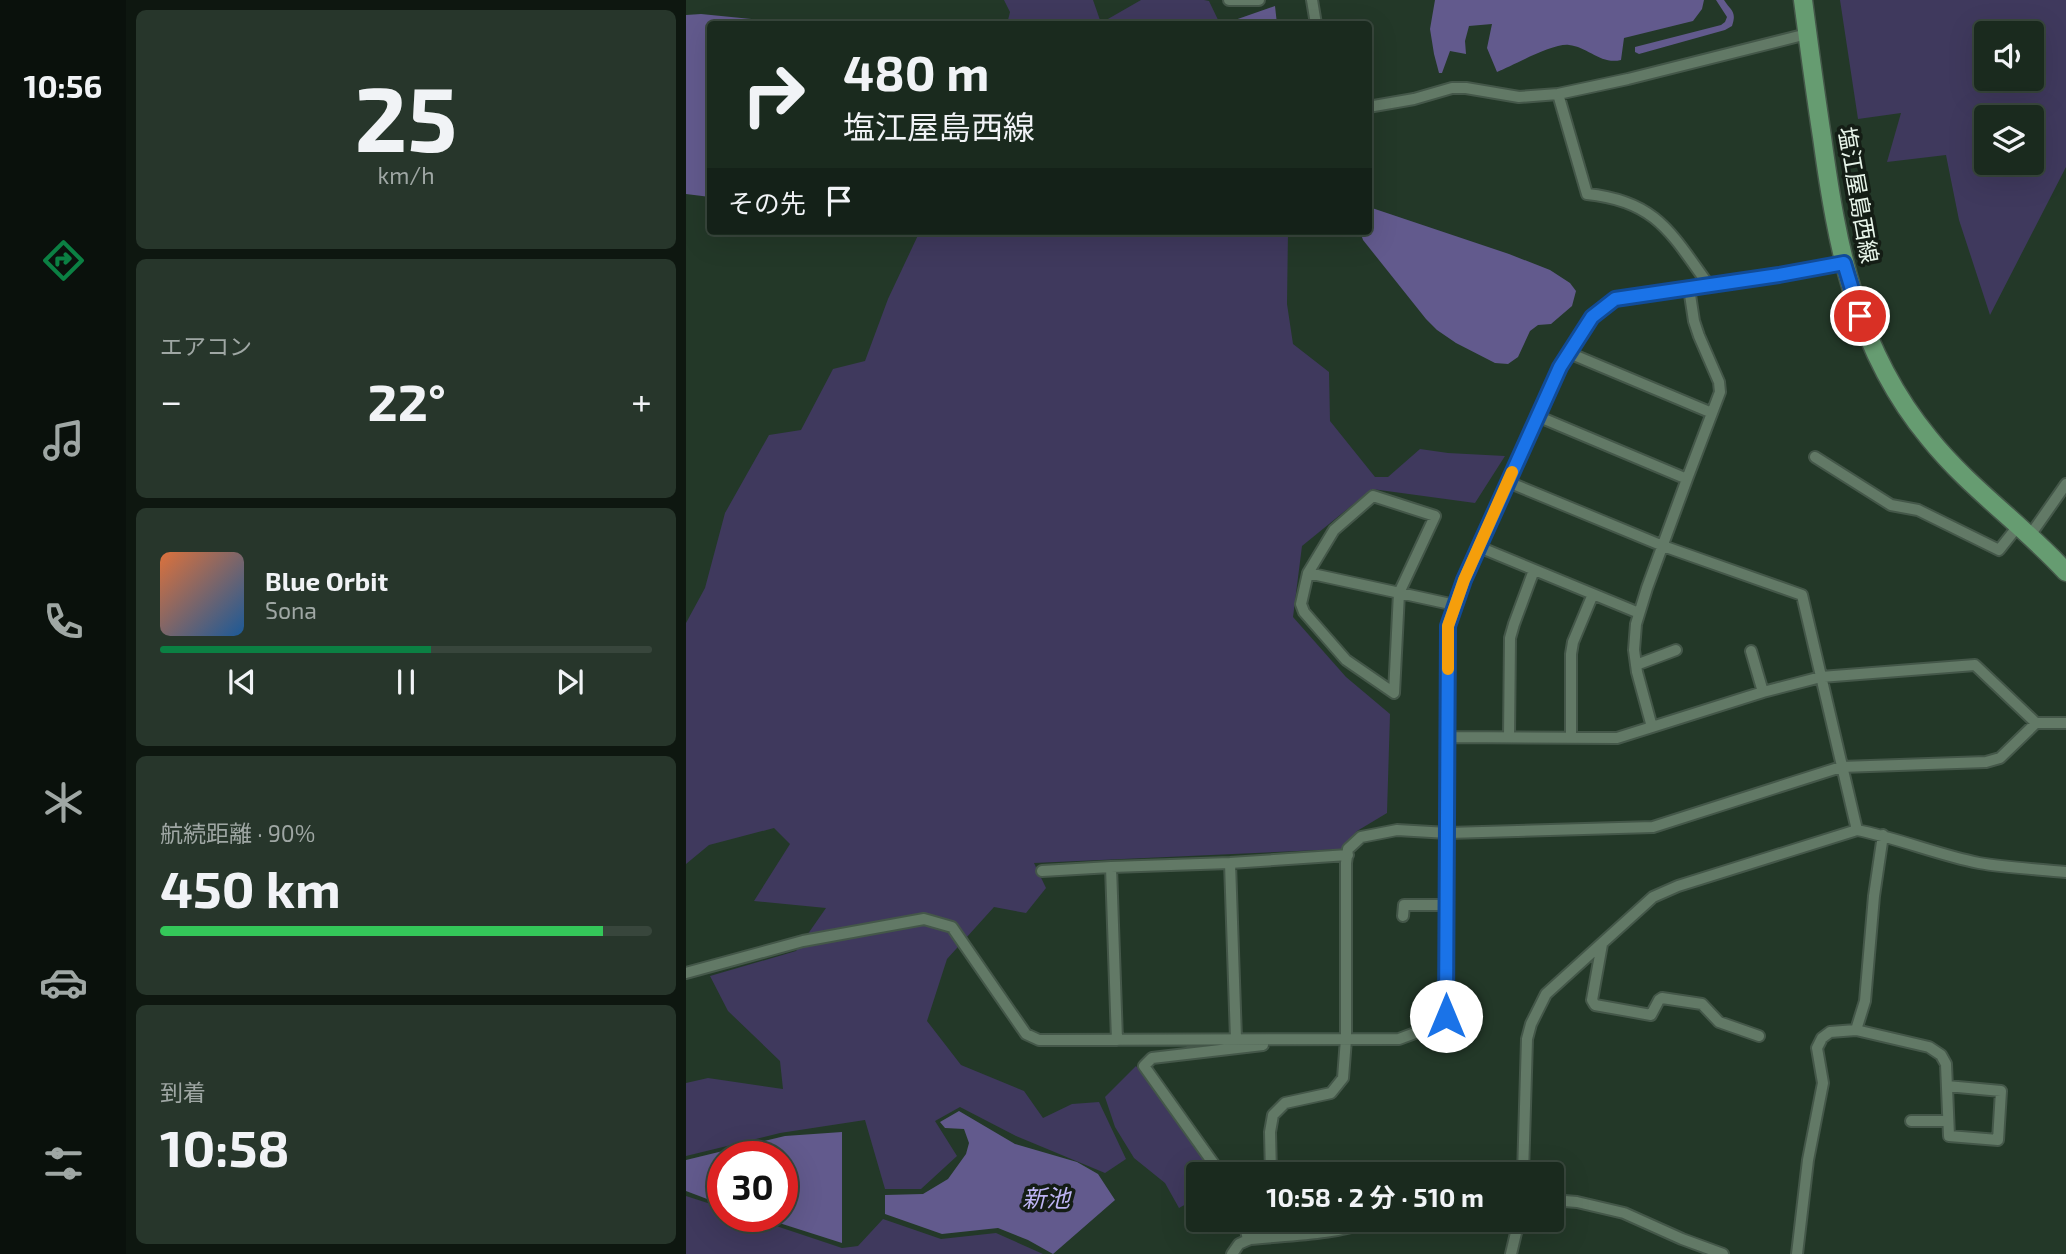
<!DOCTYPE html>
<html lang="ja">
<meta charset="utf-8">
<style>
:root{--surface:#1a2a1e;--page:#27362b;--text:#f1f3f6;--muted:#9fa7a4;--line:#38463c;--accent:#0b8043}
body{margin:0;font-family:"Exo 2","Noto Sans JP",sans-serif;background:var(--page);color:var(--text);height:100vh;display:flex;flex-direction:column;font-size:26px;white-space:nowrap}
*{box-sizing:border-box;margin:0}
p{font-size:23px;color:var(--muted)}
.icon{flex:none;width:38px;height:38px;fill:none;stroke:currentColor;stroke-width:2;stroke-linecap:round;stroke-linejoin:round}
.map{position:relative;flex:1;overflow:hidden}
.drawer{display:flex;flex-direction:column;gap:10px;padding:10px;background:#0e1710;width:560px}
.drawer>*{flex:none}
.banner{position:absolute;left:21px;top:21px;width:665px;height:214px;border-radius:7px;box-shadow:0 7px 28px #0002,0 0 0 2px var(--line);background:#1a2a1e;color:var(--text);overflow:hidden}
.fabs{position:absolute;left:1288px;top:21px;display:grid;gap:14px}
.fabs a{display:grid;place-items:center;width:70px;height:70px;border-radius:7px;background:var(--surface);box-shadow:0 7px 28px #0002,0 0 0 2px var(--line);font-size:35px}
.speed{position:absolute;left:21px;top:1141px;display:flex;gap:14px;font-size:35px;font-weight:700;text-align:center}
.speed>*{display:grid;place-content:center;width:91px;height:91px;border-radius:50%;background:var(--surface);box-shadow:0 7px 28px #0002,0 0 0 2px var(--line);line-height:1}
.speed .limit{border:10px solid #d22;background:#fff;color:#111}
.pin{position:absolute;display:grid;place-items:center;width:60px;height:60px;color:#fff;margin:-30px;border:4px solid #fff;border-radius:50%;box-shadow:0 2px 7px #0007}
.me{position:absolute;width:77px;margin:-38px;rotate:0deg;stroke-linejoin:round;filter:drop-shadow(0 0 5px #0008)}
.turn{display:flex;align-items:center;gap:24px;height:147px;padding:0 21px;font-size:32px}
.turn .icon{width:91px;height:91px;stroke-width:2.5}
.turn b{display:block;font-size:49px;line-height:60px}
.then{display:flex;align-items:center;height:66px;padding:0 21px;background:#0003;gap:14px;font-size:26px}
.big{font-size:52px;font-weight:700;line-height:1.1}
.drawer .tile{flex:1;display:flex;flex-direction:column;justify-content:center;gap:10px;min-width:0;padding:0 24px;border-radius:10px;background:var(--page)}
.drawer .dial{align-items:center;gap:0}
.dial b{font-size:91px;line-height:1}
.song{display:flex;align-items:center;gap:21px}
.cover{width:84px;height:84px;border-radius:10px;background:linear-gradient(135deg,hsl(20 70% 55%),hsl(210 70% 35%))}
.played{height:7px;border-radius:4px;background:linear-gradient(90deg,var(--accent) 55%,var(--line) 55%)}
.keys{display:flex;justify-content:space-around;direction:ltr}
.heat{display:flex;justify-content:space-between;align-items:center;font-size:38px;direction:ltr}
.charge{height:10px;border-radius:5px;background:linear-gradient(90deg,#34c759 90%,var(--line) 0)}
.trip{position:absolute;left:500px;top:1162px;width:378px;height:70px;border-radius:7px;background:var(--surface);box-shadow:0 7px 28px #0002,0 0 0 2px var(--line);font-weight:700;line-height:70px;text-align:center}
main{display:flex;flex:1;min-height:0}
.menu{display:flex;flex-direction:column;width:126px;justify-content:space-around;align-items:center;background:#0a110c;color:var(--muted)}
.menu .icon{width:49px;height:49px}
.menu .on{color:var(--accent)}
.menu b{font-size:32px;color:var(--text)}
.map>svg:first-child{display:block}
</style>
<main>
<nav class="menu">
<b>10:56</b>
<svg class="icon on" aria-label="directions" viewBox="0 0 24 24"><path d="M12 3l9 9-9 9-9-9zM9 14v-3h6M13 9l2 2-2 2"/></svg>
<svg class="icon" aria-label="music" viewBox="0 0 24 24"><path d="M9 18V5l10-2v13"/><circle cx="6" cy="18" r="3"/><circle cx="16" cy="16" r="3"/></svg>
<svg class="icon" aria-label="phone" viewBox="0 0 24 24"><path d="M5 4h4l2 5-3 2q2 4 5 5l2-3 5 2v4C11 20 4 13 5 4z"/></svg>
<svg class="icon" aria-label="climate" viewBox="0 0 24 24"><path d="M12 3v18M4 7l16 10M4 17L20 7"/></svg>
<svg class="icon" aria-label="car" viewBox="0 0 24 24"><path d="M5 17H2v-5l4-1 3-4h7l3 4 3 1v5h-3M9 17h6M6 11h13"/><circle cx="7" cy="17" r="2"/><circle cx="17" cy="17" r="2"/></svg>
<svg class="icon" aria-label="filters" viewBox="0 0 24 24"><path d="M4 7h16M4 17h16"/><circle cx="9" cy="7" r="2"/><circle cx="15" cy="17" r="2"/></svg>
</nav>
<section class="drawer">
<div class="tile dial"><b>25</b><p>km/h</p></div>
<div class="tile"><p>エアコン</p>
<div class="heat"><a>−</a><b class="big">22°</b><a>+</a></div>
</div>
<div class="tile">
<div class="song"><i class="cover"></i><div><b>Blue Orbit</b><p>Sona</p></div></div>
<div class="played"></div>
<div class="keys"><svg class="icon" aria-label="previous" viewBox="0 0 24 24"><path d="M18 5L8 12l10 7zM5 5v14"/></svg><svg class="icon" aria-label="pause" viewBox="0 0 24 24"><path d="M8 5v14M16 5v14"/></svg><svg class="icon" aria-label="next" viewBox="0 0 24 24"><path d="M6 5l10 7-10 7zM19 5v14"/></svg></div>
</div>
<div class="tile"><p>航続距離 · 90%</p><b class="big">450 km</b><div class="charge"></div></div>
<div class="tile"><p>到着</p><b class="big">10:58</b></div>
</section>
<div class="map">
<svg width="1380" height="1254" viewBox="0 0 1380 1254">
<rect width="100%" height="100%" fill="#233828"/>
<path fill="#3f395d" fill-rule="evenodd" d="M318,0h89l8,23 40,-23h63l5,1 11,23h-213l3,-12z
M1154,0h226v167l-76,148 -31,-95 -13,-65 -59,7 14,-49 -43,6zM1300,33h46v46h-46zM1346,117v46h-46v-46z
M234,231h368l-1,73 6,40 36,28 1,49 45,56h13l32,-28 28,4 57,3 -30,47 -103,-14 -70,57 -9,71 53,60 44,37 -3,99 -30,18 -15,18 -308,14 12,25 -20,25 -32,-6 -47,52 -20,62 34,44 63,26 19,27 29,-14 27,-2 27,57 -21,14 -89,-37 -56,-29 -25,14 22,35 -36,33h-36l-20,-69 -85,13 -94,23v-73l22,-5 75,11 -3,-28 -52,-50 -18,-35 86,-25 30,-43 -72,-7 36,-57 -16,-16 -65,17 -23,19v-241l19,-35 20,-75 44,-78 32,-5 32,-61 32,-8 23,-62z
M450,1066l77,101 -6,7h-8v10l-4,4 2,10 -18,10 -14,-25 -31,-25 -19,-31 -10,-30z
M0,1196l37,12v8h23l96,32 16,-2 25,-27 58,20 55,-6 47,21h-357z"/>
<path fill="#625a8d" d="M749,0h269l-2,9 -9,12 -69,17 -3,22c-20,5 -33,-13 -52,-15 -16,-2 -55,20 -72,27l-10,-24 5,-24 -23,2 -4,15 1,13 -16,-3 -8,22h-3l-5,-19 -4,-25z
M1030,0h8c7,11 13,11 8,26l-7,4 -86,24 -4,-2v-5l86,-22 4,-3 2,-5z
M589,6l2,18h-44l-1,-3z
M15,14l71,7 10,3h-72v173l-24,-3v-179z
M683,207l140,47 41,16 20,13 6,8 -4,15 -21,18 -13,1 -8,6 -12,26 -10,7 -13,-1 -39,-20 -19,-13 -11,-11 -63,-79 -3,-9h8z
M273,1111l56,33 62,18 21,12 17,26 -62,54 -25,-14 -30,-12 -56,6 -57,-20v-19l38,-1 25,-15 18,-25 3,-11 -5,-14 -19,-1 -5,-6z
M156,1132v111l-85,-27h25v-59h-59v48l-37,-14v-31l99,-24z"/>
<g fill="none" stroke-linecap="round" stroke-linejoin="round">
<defs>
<path id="minor" d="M543,0h30
M626,0l4,24
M872,94l29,100c69,7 84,39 121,90
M682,107l46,-8 38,-11h14l53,9 39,-3 70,-15 179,-45
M883,353l143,60
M851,416l150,63 -40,109 -11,36 -2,26 3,22 15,55 111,-35 58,-15 154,-12 61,58
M1129,457l76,48 27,5 81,40 19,-24
M1001,479l33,-87 -1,-10 -20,-46 -5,-15 -5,-33
M822,482l155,64 139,49 55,235c41,8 81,25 122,33 28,5 58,6 87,9
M1343,537l37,-53
M793,547l160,66
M622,573l-7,31 3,8 42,48 48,33 5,-100 36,-77 -62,-20 -39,34 -26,43 147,32
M1065,651l12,41
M950,665l40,-15
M762,737l169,1 35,-11
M823,737l1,-99 4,-14 20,-54
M885,737v-83l2,-12 20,-48
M1197,835l-9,61 -9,105 -9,29 73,17 12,8 5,9 3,72 49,4 3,-49 -54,-5
M544,863l6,176
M356,871l69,-4
M717,916l1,-11h43
M916,944l-10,56 3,5 56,10 8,-15 3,-2 40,6 17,18 40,14
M0,973l117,-32 121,-22 28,8 74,107 13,6 360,-1 40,-15 7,-8 2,-389 16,-47 96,-213 32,-50 23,-18 164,-24 65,-12
M431,1040l-6,-173 119,-4 118,-8
M1225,1121h37
M535,1174l-77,-108 8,-8 111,-13
M585,1174l-1,-42 3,-17 12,-12 46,-10 12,-15 3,-39v-176l2,-14 13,-12 36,-7 51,3 205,-6 188,-60 145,-5 14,-4 36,-35h30
M837,1174l4,-135 4,-15 15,-30 107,-97 25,-11 179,-56
M866,1200l25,2 47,11 58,26 41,15
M558,1220l4,20
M589,1220l1,16
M546,1254l7,-10 11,-5c42,-4 85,-4 123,-19
M825,1254l8,-34
M1111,1254l11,-94 15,-77 -6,-35 5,-10 8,-6 26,-2"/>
<path id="primary" d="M1117,0c6,46 12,91 19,137 15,110 34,213 107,301 40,50 94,87 137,134"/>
</defs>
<use href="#minor" stroke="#445749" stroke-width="14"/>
<use href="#primary" stroke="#445749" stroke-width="21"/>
<use href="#minor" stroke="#627966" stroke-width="10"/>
<use href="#primary" stroke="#669c71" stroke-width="18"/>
</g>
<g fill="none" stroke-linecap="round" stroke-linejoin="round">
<defs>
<path id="route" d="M760,1016l2,-390 16,-46 96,-213 32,-50 23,-18 164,-24 65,-12 16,53"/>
</defs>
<use href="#route" stroke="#114b97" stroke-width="18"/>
<use href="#route" stroke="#1a73e8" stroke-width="12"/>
<path stroke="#f59e0b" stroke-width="12" d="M762,669v-43l16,-46 48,-108"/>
</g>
<g text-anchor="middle" stroke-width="7" stroke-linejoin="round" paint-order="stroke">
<g font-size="23" fill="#e8f5ea" stroke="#141d15">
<text transform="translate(1172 195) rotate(80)" y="8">塩江屋島西線</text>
</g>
<g font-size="24" font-style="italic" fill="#beb5f4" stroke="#141d15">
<text x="360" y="1207">新池</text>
</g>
</g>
</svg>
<div class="fabs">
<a><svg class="icon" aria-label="sound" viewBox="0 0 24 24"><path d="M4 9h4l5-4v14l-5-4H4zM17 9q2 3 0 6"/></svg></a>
<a><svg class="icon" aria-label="layers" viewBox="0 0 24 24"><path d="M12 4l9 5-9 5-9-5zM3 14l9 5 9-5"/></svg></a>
</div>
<div class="speed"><div class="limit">30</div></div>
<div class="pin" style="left:1174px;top:316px;background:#d93025"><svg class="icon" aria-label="arrive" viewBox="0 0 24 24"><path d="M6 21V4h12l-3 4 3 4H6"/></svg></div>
<svg class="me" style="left:760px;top:1016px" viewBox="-20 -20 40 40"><circle r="19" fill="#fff"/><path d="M0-13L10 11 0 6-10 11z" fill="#1a73e8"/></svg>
<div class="trip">10:58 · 2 分 · 510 m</div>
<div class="banner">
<div class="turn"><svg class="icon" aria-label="right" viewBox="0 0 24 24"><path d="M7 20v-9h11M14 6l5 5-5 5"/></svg><div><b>480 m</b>塩江屋島西線</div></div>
<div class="then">その先<svg class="icon" aria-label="arrive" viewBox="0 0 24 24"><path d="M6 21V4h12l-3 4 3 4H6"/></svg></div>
</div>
</div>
</main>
